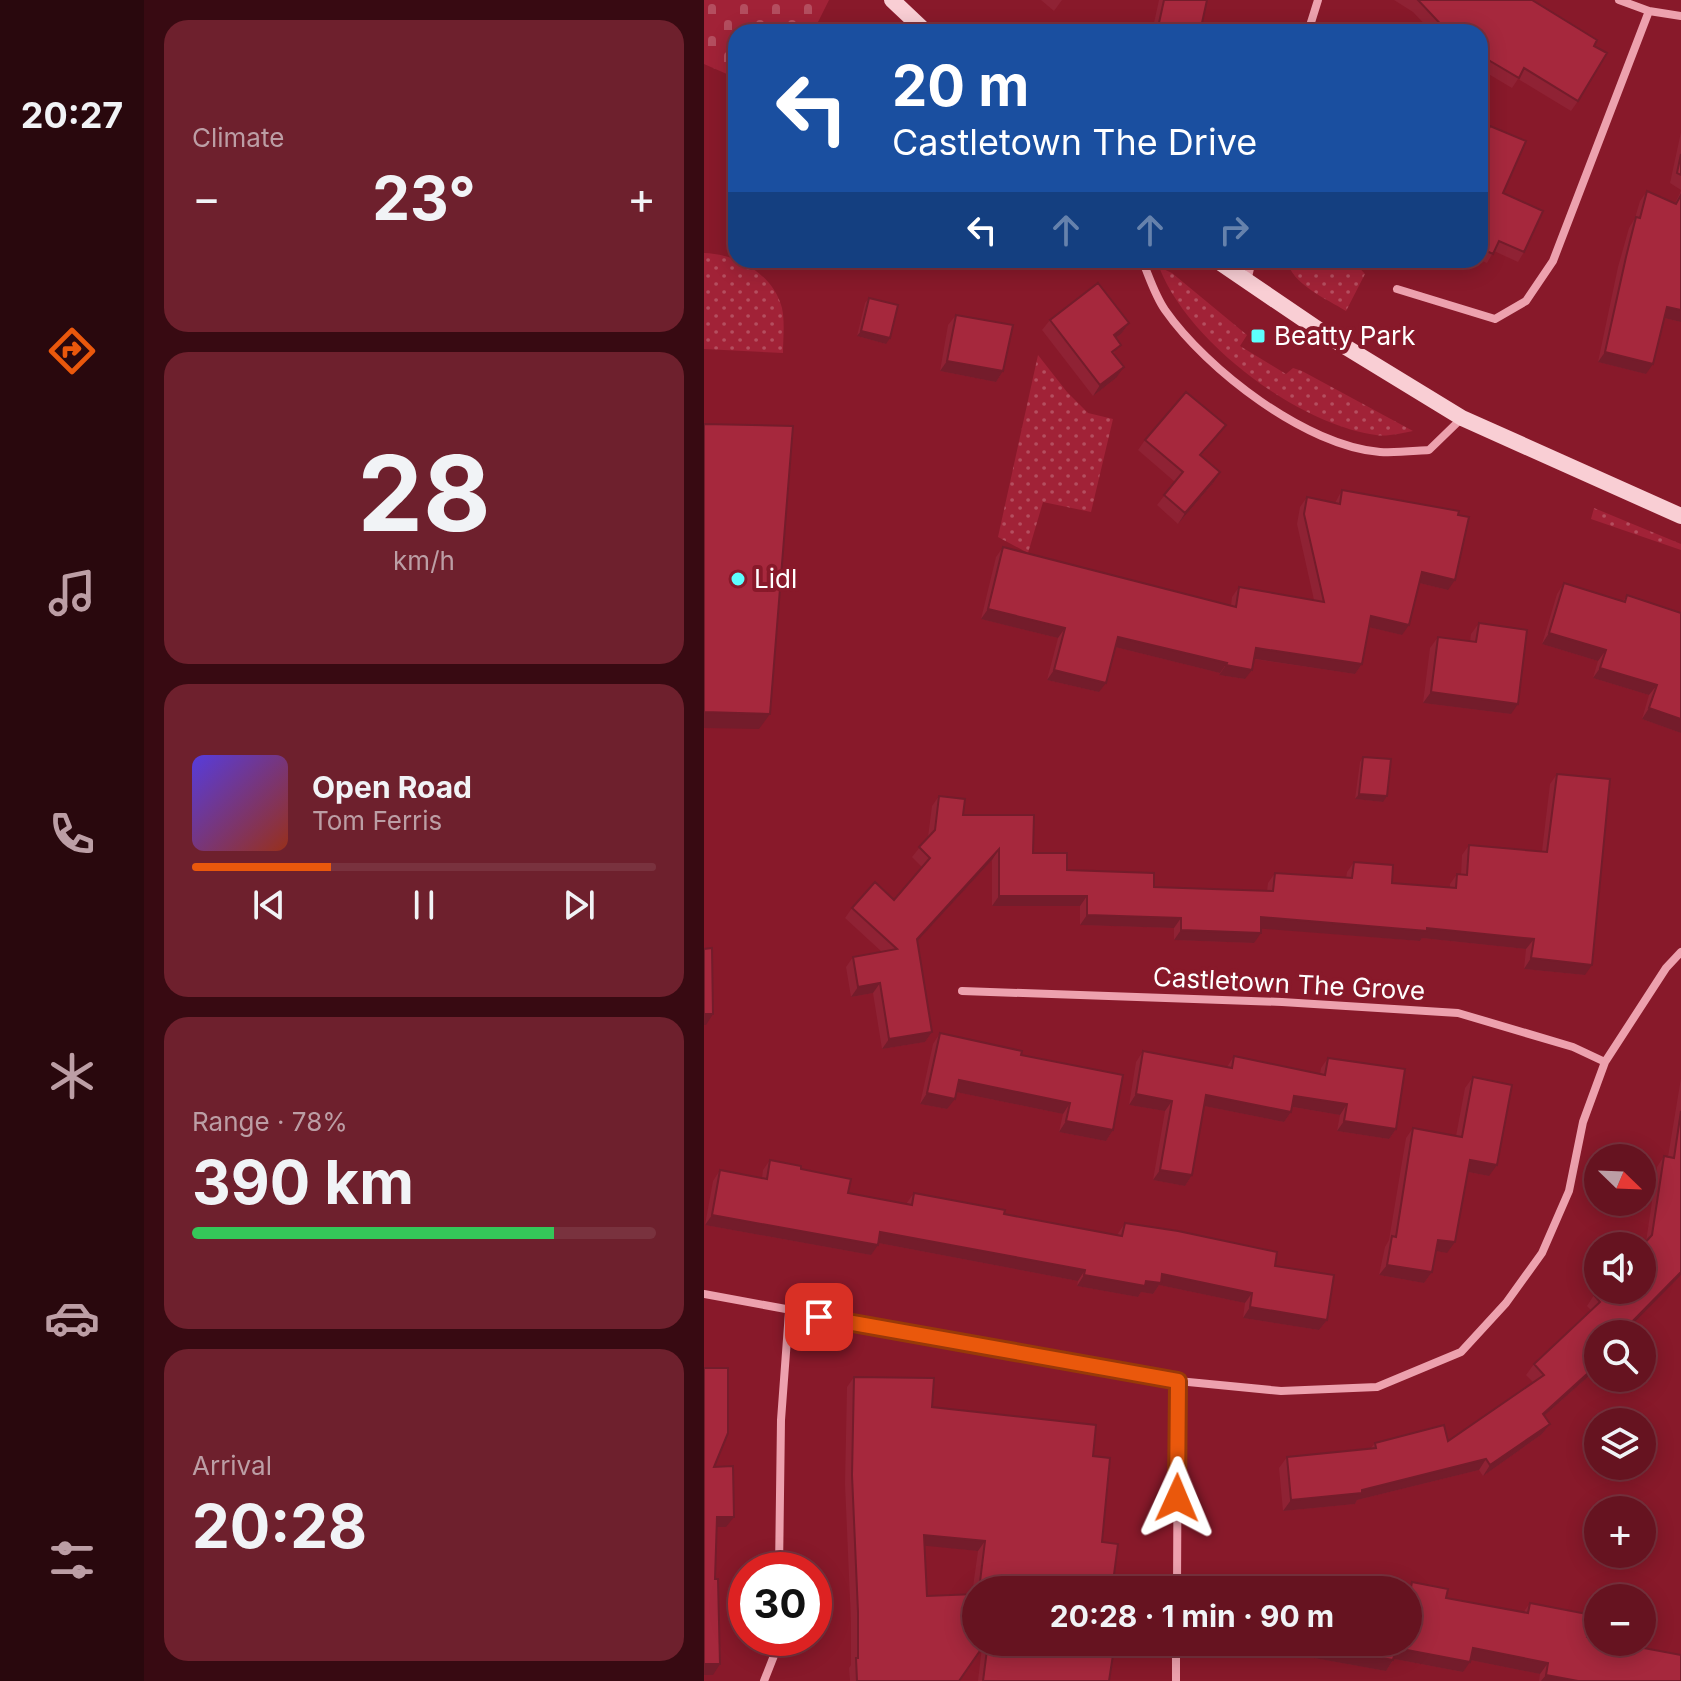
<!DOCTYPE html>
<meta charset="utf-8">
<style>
:root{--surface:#661320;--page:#6e202d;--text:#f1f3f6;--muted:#bc9ea5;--line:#79323e;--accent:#ea580c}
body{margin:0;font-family:Inter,sans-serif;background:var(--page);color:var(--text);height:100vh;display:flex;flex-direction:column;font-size:30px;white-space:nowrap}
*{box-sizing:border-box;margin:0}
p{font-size:26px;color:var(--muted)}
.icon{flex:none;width:44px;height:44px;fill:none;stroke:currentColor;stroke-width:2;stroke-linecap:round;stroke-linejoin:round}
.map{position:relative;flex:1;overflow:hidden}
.sheet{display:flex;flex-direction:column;gap:20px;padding:20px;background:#380a12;width:560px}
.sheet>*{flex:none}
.top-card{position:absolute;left:24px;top:24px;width:760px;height:244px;border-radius:24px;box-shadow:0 4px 20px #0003,0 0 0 2px var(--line);background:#1a4fa0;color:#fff;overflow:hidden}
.needle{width:52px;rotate:113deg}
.fabs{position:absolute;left:880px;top:1144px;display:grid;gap:16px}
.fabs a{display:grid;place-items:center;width:72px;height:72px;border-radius:50%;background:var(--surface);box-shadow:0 4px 20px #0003,0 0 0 2px var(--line);font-size:40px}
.speed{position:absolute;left:24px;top:1552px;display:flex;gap:16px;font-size:40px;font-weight:700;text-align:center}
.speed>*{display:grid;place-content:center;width:104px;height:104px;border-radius:50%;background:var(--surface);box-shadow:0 4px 20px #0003,0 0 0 2px var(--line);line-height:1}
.speed .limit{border:12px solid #d22;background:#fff;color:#111}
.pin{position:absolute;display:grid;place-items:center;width:68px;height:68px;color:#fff;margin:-34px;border-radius:16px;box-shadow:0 4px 12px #0006}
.me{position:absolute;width:88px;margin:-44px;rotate:1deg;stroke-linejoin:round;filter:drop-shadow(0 0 6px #0008)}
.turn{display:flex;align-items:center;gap:28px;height:168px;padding:0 32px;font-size:36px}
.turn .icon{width:104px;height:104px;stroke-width:2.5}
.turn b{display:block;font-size:56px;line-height:68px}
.lanes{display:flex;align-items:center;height:76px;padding:0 32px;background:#0003;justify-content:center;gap:40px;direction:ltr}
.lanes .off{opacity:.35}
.big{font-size:60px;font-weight:700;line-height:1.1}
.sheet .tile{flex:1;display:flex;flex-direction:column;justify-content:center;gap:12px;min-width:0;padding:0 28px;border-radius:24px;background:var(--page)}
.sheet .dial{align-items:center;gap:0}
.dial b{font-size:104px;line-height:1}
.song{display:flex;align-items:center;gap:24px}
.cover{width:96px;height:96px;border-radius:12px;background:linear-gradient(135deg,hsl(250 70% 55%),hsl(10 70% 35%))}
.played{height:8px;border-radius:4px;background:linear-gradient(90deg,var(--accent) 30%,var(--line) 30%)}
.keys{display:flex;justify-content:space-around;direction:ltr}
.heat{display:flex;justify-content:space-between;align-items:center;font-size:44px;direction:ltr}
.charge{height:12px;border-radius:6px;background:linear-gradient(90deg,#34c759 78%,var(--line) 0)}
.trip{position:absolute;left:258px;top:1576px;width:460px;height:80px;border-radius:40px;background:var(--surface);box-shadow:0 4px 20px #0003,0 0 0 2px var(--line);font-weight:700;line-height:80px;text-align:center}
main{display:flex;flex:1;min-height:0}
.tabs{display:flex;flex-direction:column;width:144px;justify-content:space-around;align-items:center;background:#29080d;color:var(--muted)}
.tabs .icon{width:56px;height:56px}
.tabs .current{color:var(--accent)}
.tabs b{font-size:36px;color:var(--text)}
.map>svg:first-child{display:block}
</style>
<main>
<nav class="tabs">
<b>20:27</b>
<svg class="icon current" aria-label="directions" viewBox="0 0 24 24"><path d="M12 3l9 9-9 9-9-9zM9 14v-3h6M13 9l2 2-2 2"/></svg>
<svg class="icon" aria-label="music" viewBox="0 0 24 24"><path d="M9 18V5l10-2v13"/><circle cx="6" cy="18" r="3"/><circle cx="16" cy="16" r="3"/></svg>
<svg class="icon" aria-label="phone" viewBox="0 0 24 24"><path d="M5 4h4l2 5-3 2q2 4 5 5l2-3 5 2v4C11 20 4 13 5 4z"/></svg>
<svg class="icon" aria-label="climate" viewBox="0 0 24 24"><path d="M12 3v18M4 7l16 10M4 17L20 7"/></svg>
<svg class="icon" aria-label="car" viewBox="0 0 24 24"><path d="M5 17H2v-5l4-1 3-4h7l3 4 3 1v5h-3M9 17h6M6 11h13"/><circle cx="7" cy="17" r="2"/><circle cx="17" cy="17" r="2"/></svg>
<svg class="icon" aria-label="filters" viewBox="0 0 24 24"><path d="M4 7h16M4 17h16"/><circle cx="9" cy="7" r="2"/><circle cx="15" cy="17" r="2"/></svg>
</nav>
<section class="sheet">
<div class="tile"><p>Climate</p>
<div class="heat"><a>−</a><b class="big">23°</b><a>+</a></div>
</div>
<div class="tile dial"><b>28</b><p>km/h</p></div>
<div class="tile">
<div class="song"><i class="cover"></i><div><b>Open Road</b><p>Tom Ferris</p></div></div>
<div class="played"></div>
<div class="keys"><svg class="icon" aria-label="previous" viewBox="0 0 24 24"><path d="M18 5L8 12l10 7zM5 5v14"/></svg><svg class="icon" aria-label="pause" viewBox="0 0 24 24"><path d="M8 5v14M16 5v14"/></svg><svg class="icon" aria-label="next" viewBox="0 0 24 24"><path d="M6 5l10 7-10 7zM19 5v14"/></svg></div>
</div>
<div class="tile"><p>Range · 78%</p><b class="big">390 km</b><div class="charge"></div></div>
<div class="tile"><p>Arrival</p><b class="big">20:28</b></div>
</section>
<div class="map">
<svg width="977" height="1681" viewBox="0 0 977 1681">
<defs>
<pattern id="grass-dots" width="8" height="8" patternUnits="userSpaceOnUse" patternTransform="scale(2)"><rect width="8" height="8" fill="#a12237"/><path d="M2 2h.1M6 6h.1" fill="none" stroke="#b44e5f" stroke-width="1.8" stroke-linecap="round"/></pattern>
<pattern id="cemetery-stones" width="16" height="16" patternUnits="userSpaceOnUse" patternTransform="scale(2)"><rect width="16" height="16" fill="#a12237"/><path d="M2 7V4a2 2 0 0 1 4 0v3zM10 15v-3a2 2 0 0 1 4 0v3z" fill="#b44e5f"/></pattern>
</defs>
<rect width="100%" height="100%" fill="#88192a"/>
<path fill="url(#grass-dots)" d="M0,253c33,1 69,21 78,55 3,14 1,32 1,45l-79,-4z
M583,260h65l13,14 -19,37c-19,-12 -55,-27 -59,-51z
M455,267l13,6 75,62 -7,11 46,28 7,-6 9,3 111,60c-12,2 -26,6 -37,4 -79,-11 -188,-93 -217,-168z
M334,355l29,37 21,21 25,6 -22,93 -48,-10 -15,51 -30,-16z
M890,508l87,36v6l-90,-31z"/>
<path fill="url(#cemetery-stones)" d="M0,0h125l-16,32h-77v46l-32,-14z"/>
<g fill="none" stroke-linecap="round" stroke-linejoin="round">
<path stroke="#eda1ae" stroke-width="8" d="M915,0l30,11 32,5
M604,32l10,-32
M438,260c7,16 13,36 23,50 42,60 141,136 215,142 16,1 33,-1 49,-2l33,-32
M543,281l5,-21
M693,289l98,30 31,-18 27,-40 96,-250
M258,991l320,11 176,11 115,34 32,15
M0,1294l474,87 103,10 96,-4 84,-35 45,-49 36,-50 27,-62 14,-69 22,-60 61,-94 15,-16
M75,1570l2,-150 8,-108
M473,1590l1,-209
M60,1681l13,-33 1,-10
M472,1681v-39"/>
<path stroke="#f9ced4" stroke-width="16" d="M188,0l34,32
M512,260l115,78 131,80 219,98"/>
</g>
<path fill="#8f2234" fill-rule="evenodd" d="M337,0h21l-8,11z
M455,0h48l-7,32h-48z
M690,0h138l62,46 -16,55 -7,10 -53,-32 -6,9 -32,-19v-37h-48l-19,-20z
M786,126l13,67 21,59 -6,10 -24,-11 -7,12 -7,-3v-116l4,-9z
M977,132v58l-11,-7z
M943,191l28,12 6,-12v131l-17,-4 -18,56 -48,-12 20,-95 11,-39 6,-10 5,-17z
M165,298l17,46 -29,-8 8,-33z
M252,315l47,56 -7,11 -56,-11 8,-46z
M346,320l79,3 -8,11 -5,4 -2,17 2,23 -23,18 -51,-66z
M522,425l-25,31 12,27 -35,41 -21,-19 18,-23 -37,-32 7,-10z
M638,490l106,100 -29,-7 -17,52 -33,-8 -7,37 -7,10 -101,-15 -9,20 -26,-4 1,-2 -105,-26 -16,45 -52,-12 11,-42 -77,-19 15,-62 7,-10 228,59 1,-9 7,-10 75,13 -17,-76 3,-17 7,-10 28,6z
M860,583l59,18 4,-6 54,18v120l-39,-14 7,-24 -56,-17 5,-17 -56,-17 15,-50z
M775,623l32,91 -88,-11 7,-55 8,-11 32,5 1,-8z
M659,757l20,45 -28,-3 5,-37z
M853,774l28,201 -61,-6 2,-20 -104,-11 -2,3 -159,-13 -7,15 -80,-3v-12l-94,-3v-19h-88v-46l-75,81 15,91 -7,10 -43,7 -9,-56 -22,4 -5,-30 7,-10 29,-5 -37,-34 7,-10 42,-8 28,-33 -10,-10 16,-20 4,-31 7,-10 24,19 104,55 87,17 113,4 1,-8 7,-10 71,5 1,-6 7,-10 38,21 58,5v-4l7,-10 4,1 1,-20 7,-10 73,6 8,-67z
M236,1033l81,22 92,75 -7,11 -47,-9 4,-18 -107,-22 -9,17 -27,-5 13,-60z
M439,1051l84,16 7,-11 86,18 1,-6 7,-10 68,71 -7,10 -52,-8 3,-16 -48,-8 -1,5 -7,10 -80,-16 -12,69 -7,11 -32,-6 12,-69 -36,-6 7,-43z
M769,1077l16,99 -21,-4 -21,81 -11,-2 -4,21 -8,11 -45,-8 6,-28 4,-7 17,-102 7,-10 43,8 9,-48z
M977,1078v197l-83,59v34l-54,48 6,8 -8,10 -59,42 -4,-6 -122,30 -2,4 -72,7 -4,-43 8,-11 83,-8 5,-6 73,-2 85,-59 -7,-7 8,-11 57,-54 -4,-4 7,-11 52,-53 11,-75 7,-11 4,1z
M66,1160l31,9 47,24 58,11 8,-11 90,21 113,21 8,-12 150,43 52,54 -8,10 -76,-12 2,-15 -86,-18 -6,9 -12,-2 -3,5 -61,-11 1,-5 -200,-38 -7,12 -166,-30 8,-44 7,-11 42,8 1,-8z
M150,1377l78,30 161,49 9,86 10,48h-136v52h139l-6,39h-131l4,-34 -23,34h-109l-1,-13 2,-3v-43l-6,-138 2,-97zM221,1545l53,6 -6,43 -45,2z
M708,1582l34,16 77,15 7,-10 57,34 94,44h-142l1,-7 -70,-14 -7,12 -69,-13 -8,12 -143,-26v-3h165v-52h-1z"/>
<path fill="#741c2b" d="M963,307l14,3v12l-21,-5z
M425,323l-8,11 -15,11 8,-10z
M157,331l29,7 -4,6 -29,-8z
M901,352l48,12 -7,10 -48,-12z
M243,361l56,10 -7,11 -56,-11z
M420,367l-8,11 -23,18 7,-11z
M516,472l-7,11 -35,41 7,-11z
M718,572l33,8 -7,10 -33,-8z
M284,609l77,19 -7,10 -77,-19z
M667,616l38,9 -7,10 -38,-9z
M845,633l57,17 -8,11 -56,-17z
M414,637l109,26 -7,10 -109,-27z
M552,648l106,16 -7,10 -106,-16z
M522,665l26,5 -7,9 -26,-4z
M896,668l57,17 -8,10 -56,-17z
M350,670l52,13 -7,9 -52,-12z
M727,692l87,12 -7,10 -88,-11z
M945,708l32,11v14l-39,-14z
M0,712l66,2 -11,15 -55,-1z
M655,794l28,2 -4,6 -28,-3z
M295,849l-7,11 -82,89 7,-10z
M295,896h88l-7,10h-88z
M383,915l94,3 -7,10 -94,-3z
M557,917l166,11 107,11 -8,10 -104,-11 -2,3 -166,-13z
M477,930l80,3 -7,10 -80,-3z
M827,958l61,7 -7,10 -61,-6z
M176,983l-7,10 -22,4 7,-10z
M0,1014h9l-7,11h-2z
M228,1032l-7,10 -43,7 7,-10z
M255,1080l111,23 -7,11 -112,-23z
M223,1093l28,6 -8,10 -27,-5z
M432,1094l36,7 -7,10 -36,-6z
M502,1095l85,17 -7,10 -85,-17z
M590,1096l53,8 -7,11 -53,-9z
M362,1121l47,9 -7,11 -47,-9z
M640,1121l52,8 -7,10 -52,-8z
M766,1160l27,5 -8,11 -26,-5z
M456,1170l32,5 -7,11 -32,-6z
M8,1215l166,30 -7,10 -166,-30z
M176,1232l205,38 -7,11 -205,-39z
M734,1240l17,2 -8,11 -17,-3z
M683,1265l45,7 -8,11 -45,-8z
M977,1272v3l-58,59h-3z
M458,1274l90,19 -7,10 -86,-18 -6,9 -12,-2 -3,5 -61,-11 7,-11 62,6z
M546,1307l77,13 -8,10 -76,-12z
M894,1364v4l-63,56 8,-10z
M846,1424l-8,10 -59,42 7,-11z
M782,1459l-7,11 -122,30 -2,4 -72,7 8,-11 71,-10z
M13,1517h17l-8,10h-16z
M220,1535l61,6 -7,10 -60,-6z
M541,1642h47l101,18 -7,11 -143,-26z
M692,1648l74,14 -7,10 -74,-14z
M769,1648l75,15 -8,11 -75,-15z
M0,1664h16l-7,11h-9z
M842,1675l32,6h-37z"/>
<path fill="#a6283d" stroke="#741c2b" stroke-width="2" d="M460,0h43l-7,32h-43z
M714,0h114l65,40 -3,6 13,7 -29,48 -54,-33 -5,10 -39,-23v-23h-32z
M786,126l36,15 -23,52 40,18 -19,41 -25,-11 -6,13 -13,-6v-98z
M977,154v21l-4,-2z
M943,191l29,13 5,-9v115l-14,-3 -14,57 -48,-12 21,-95 10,-40 4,1z
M394,283l31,40 -15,12 7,10 -9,7 12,15 -24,18 -50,-65z
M165,298l29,7 -8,33 -29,-7z
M252,315l57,10 -10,46 -56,-10z
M482,392l40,33 -26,30 20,17 -35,41 -21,-18 19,-23 -38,-32z
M0,424l89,2 -23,288 -66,-2z
M638,490l117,21 -1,4 11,2 -14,63 -33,-8 -13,53 -38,-9 -9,48 -106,-16 -4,22 -26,-5 1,-2 -109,-26 -12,46 -52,-13 11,-42 -77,-19 15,-62 233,60 3,-20 85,15 -20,-88 3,-17 33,7z
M860,583l61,19 2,-7 54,18v106l-32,-11 8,-23 -57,-17 6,-18 -57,-17z
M775,623l48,7 -9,74 -87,-12 7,-55 38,5z
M659,757l28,2 -4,37 -28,-2z
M853,774l53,5 -18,186 -61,-7 3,-19 -107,-11v3l-166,-14v16l-80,-3v-12l-94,-3v-19h-88v-47l-82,90 15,93 -43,7 -9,-56 -22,4 -5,-30 44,-8 -45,-41 23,-26 19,18 36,-42 -11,-11 16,-17 4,-34 26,3 -2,16h71l-1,38h34v17l87,3v14l119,4 2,-18 77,5 2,-16 39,3 -1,18 64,5 1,-14 10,1 2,-30 78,7z
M8,948l1,66h-9v-65z
M236,1033l82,18 -1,4 102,20 -10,55 -47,-9 4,-18 -111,-23 -4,19 -28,-6z
M439,1051l89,17 2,-12 91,19 3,-17 77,11 -9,60 -52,-8 3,-17 -53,-8 -3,16 -85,-17 -14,80 -32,-5 12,-69 -36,-7z
M769,1077l39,8 -15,80 -27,-5 -15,82 -17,-2 -6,32 -45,-7 5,-29 4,1 17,-109 49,9z
M977,1111v161l-61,62h-22v30l-55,50 7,10 -60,41 -4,-6 -124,31v3l-71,7 -4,-43 89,-9 -1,-5 69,-18 4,16 96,-66 -10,-11 66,-62 -6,-7 5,-5h43v-44l10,-11 12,-79 10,2z
M66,1160l31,6v3l50,10 -3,14 64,12 2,-12 91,17 -1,4 118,22 3,-13 53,8 99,21 -2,14 59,9 -7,45 -77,-13 2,-14 -90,-19 -1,9 -15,-2 -1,5 -61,-11 1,-5 -205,-38 -2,13 -166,-30 8,-45 47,9z
M0,1368h24v65l-14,34 19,-1 1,51h-17l-2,62h3l2,85h-16z
M150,1377l80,1 -2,29 164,18 -3,31 17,2 -8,84 16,2 -6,46h-133l6,-49 -61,-6 3,61 49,-2v48h10l-27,39h-102l-1,-23h2v-46l-6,-137z
M708,1582l36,7 -2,9 82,15 2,-10 62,12 -5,22 11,2v3h14l69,13v26h-103l-32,-6 2,-12 -75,-15 -3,14 -74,-14 -3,12 -101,-18h116v-44h1z
M284,1642h127l-6,39h-126z"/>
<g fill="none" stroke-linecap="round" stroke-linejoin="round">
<defs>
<path id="route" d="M115,1317l359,64 -1,117"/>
</defs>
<use href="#route" stroke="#983908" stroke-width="20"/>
<use href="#route" stroke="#ea580c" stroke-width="14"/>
</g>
<g fill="#5dfffe" stroke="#88192a" stroke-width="3">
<rect x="546" y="328" width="16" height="16" rx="4"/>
<circle cx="34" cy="579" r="8"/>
</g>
<g text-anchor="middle" stroke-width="8" stroke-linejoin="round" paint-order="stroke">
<g font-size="26" fill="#fff" stroke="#88192a" text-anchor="start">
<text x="570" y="345">Beatty Park</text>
<text x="50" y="588">Lidl</text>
</g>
<g font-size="26" fill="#fff" stroke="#88192a">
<text transform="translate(585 984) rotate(3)" y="9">Castletown The Grove</text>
</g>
</g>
</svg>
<div class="fabs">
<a><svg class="needle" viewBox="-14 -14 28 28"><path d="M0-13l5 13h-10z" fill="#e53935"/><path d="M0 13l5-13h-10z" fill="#bc9ea5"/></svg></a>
<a><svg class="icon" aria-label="sound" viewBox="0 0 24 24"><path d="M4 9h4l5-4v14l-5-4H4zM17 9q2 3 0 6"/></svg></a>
<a><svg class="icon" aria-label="search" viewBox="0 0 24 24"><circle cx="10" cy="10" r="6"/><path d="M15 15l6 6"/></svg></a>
<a><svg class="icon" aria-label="layers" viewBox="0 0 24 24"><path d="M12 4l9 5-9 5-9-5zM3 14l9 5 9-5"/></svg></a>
<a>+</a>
<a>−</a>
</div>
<div class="speed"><div class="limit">30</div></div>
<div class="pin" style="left:115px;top:1317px;background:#d93025"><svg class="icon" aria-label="arrive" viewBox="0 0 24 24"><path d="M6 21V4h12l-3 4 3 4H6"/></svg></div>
<svg class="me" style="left:473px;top:1498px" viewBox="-20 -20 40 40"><path d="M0-17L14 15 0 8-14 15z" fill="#ea580c" stroke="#fff" stroke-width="4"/></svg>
<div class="trip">20:28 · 1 min · 90 m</div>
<div class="top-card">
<div class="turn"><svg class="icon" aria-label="left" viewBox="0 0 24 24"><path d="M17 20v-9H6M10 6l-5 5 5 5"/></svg><div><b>20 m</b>Castletown The Drive</div></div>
<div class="lanes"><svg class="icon" aria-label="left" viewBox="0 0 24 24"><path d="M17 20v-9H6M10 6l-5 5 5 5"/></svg><svg class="icon off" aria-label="ahead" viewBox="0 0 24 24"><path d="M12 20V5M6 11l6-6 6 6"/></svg><svg class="icon off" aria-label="ahead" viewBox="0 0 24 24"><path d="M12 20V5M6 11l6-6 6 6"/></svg><svg class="icon off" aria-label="right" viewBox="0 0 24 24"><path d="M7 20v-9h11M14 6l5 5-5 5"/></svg></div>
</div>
</div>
</main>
